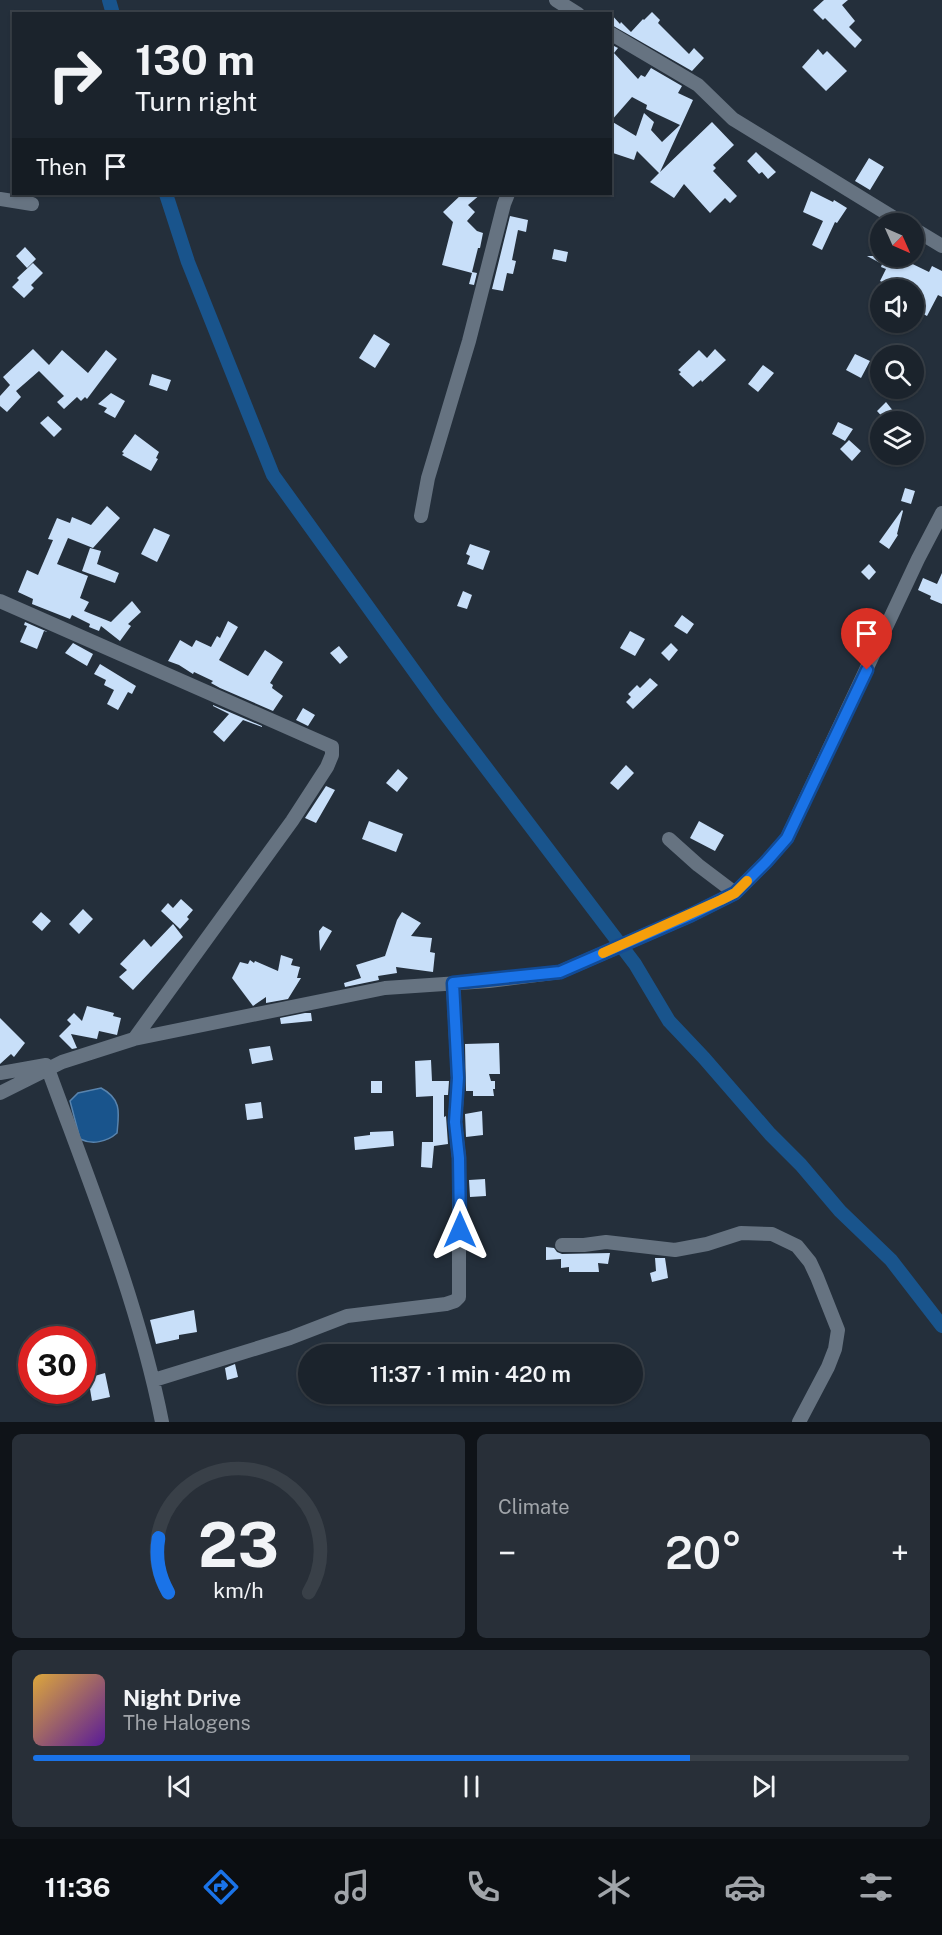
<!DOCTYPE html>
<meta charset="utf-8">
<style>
:root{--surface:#1b232c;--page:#282f38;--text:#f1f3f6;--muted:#a0a4a9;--line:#394048;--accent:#1a73e8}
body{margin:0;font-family:"Public Sans",sans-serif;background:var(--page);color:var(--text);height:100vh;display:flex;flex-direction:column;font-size:22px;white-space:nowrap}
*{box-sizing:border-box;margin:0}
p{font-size:20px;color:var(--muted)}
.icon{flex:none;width:33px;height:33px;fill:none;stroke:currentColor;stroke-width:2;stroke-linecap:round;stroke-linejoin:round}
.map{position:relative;height:1422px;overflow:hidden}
.drawer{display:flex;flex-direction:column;gap:12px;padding:12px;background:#0f1318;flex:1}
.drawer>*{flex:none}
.guide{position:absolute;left:12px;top:12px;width:600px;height:183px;border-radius:0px;box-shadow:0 2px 4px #0004,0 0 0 2px var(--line);background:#1b232c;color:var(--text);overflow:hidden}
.needle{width:39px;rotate:135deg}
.buttons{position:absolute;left:870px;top:213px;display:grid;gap:12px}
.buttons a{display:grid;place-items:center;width:54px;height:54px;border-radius:50%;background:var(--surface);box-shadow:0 2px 4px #0004,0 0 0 2px var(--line);font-size:30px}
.speed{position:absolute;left:18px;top:1326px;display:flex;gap:12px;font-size:30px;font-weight:700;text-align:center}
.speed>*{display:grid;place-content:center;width:78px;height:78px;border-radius:50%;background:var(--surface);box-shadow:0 2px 4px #0004,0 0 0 2px var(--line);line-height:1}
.speed .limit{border:9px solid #d22;background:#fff;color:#111}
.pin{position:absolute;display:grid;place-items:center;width:51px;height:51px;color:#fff;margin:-62px -26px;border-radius:50% 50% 50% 0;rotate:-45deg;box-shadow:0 0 6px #0007}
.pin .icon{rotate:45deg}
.me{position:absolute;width:66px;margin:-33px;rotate:0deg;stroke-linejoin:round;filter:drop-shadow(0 0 4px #0008)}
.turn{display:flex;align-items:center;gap:21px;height:126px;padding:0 24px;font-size:27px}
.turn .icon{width:78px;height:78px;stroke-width:2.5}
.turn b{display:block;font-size:42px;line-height:51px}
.then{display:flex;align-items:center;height:57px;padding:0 24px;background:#0003;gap:12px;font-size:22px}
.big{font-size:45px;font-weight:600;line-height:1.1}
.drawer .card{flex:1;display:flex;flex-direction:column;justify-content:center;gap:9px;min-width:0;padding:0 21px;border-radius:9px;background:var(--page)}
.drawer .dial{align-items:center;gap:0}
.dial svg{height:156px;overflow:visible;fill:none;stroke:var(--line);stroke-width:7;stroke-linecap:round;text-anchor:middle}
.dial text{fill:var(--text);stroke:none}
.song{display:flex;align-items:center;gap:18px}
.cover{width:72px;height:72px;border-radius:9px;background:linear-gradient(135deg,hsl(40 70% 55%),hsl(270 70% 35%))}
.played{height:6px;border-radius:3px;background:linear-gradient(90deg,var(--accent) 75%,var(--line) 75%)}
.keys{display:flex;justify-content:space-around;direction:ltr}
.heat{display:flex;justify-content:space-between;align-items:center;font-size:33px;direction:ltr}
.drawer .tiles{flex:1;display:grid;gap:12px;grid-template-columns:1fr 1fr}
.card:last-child{grid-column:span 2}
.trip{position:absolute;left:298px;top:1344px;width:345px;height:60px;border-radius:30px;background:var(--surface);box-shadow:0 2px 4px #0004,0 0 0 2px var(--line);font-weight:600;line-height:60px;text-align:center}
.dock{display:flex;height:96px;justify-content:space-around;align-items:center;background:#0b0e12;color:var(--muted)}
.dock .icon{width:42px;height:42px}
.dock .selected{color:var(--accent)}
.dock b{font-size:27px;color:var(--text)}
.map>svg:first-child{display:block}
</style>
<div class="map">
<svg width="942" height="1422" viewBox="0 0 942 1422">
<rect width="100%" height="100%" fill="#242f3b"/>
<path fill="#19548c" stroke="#5984ae" stroke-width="1.5" d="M101,1088c21,11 18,25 16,45 -10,9 -25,12 -37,6l-10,-38 8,-8z"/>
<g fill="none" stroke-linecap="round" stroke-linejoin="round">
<path stroke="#19548c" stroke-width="14" d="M109,0l4,14
M166,194l22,68 85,213 167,232 195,257 34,57 35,37 66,76 31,31 39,46 51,49 51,66"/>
</g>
<path fill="#c8dff9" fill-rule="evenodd" d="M824,0h24l-6,5 13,16 -6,6 13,13 -7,8 -30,-30 -2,2 -10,-10z
M652,12l8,8 -2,3 31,31 5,-6 10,10 -12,13 -82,-47v-11l10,11 1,-2 10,10 12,-13 1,1z
M610,44l8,4 -4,5 24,26 3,-4 4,2 6,-9 31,18 -4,7 15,7 -33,72 52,-50 22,23 -21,20 3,3 -3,3 24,25 -7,7 -5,-5 -15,15 -26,-29 -10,14 -24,-16 9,-9 -22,-22 -3,9 -24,-8zM632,97l15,8 -1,4 34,16 -18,17 -11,-12 3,-8 -10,-9 -8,23 -25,-15z
M818,49l5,6 4,-4 20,20 -21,20 -24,-24z
M756,152l20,20 -8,7 -6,-7 -3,2 -12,-13z
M869,158l15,9 -14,23 -15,-9z
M811,191l22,11 1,-2 13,8 -10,15 -2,-1 -13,28 -10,-5 11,-24 -20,-9z
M462,194h19l-13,11 7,7 -8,9 10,10 6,2 -3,15h-2l-6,24 5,1 -3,12 -5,-1 3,-11 -30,-8 11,-43 -10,-10z
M510,216l18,4 -2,12 -8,-2 -6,30 4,1 -3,13 -6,-1 -4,18 -11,-2z
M25,247l11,12 -9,9 -11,-12z
M554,249l14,3 -2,10 -14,-3z
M867,256h29l33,16 3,-6 10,5v26l-4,-2 -11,21 -13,-7v-19h-17l-17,-9 6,-12 -5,-2 1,-3z
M33,263l10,10 -12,12 3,3 -10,10 -12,-11 7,-7 -2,-2z
M374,334l16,10 -15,24 -16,-10z
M33,349l16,16 13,-15 26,23 18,-23 11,9 -30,40 -2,-2 -4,4 -4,-4 -13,12 -7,-7 7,-6 -25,-25 -23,20 5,6 -14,15 -7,-6v-10l10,-11 -7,-8z
M715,349l11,11 -24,22 -1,-2 -8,7 -14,-13 2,-2 -3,-2 21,-20 8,8z
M855,354l15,7 -9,17 -15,-8z
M763,365l11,8 -16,19 -10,-8z
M152,374l19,6 -4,11 -18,-6z
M111,393l14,8 -10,17 -11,-6 3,-4 -9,-4z
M886,402l16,20h-15l-10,-11z
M48,416l14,13 -8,8 -14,-14z
M838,422l15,7 -8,12 -13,-7z
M135,434l24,18 -3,6 2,1 -7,12 -29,-16 2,-2 -2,-1z
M849,440l12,11 -9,10 -12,-12z
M905,488l10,3 -4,13 -10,-3z
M107,506l13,12 -27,30 -25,-10 -11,26 31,12 -8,22 9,4 -5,9 27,11 21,-21 9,11 -13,12 3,2 -11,15 -19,-15 -2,5 -10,-4 1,-3 -18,-9 -2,4 -38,-15 1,-5 -15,-7 9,-22 11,5 15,-35 -5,-1 9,-21 13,5 2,-6 19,8z
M902,510l1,1 -6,23 1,1 -9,14 -10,-7z
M154,528l16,7 -13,27 -16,-8z
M470,544l20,7 -7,19 -16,-6 3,-8 -4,-2z
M90,548l11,3 -4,13 22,9 -4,10 -33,-12z
M869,564l7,8 -7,8 -8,-8z
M942,573v31l-12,-5 1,-3 -13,-6 5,-12 14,6z
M463,591l9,4 -5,14 -10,-3z
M682,615l12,9 -7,10 -13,-8z
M228,621l10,6 -19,33 29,16 17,-26 18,12 -13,21 3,2 -1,3 11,8 -10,15 -53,-23 -9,-5 2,-2 -19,-9 -1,2 -14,-9 -11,-4 12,-21 12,7 4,-7 15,7 6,-11 3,2z
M25,622l23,10 -4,-1 -7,18 -17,-7 7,-16 -3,-1z
M630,631l15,8 -10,17 -15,-8z
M73,643l20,11 -6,12 -22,-13z
M671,643l7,7 -9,11 -8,-8z
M339,646l9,11 -8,7 -10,-11z
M100,664l36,22 -4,8 -4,-2 -10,18 -11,-6 7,-14 -10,-5 2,-5 -12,-6z
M650,678l8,7 -25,24 -7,-7 5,-5 -3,-3 9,-9 3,3z
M213,705l49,21v1l-19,-7 -19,22 -11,-10 16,-18 -16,-8z
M303,708l12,7 -7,11 -12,-6z
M626,765l8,8 -16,17 -8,-7z
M398,769l10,9 -11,14 -11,-9z
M326,786l9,4 -19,33 -11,-5z
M369,821l34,13 -7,18 -34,-13z
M699,821l25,14 -9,16 -25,-13z
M181,899l12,11 -6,7 2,2 -9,10 -19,-18 7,-8 5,5z
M83,909l10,10 -14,15 -10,-10z
M41,912l10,9 -9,10 -10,-9z
M402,912l19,11 -10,13 21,2 -2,14 5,1 -2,19 -37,-5 1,6 -19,3 1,4 -34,7 -1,-4 17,-5 -5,-13 29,-9 12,-36z
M173,924l10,13 -50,53 -14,-13 8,-7 -7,-6 24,-25 7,8z
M323,926l9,5 -12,20 -1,-20z
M281,955l12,4 -2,6 9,2 -3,11h4l-13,21 -22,4v-6l-13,9 -21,-28 8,-16 8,2 2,-4 4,3 1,-2 23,10z
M87,1006l27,7 -1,3 8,2 -4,17 -18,-4 -2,8 -26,-5 6,14 -5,1 -13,-13 12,-12 -4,-4 7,-7 8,8z
M305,1013h6l1,8 -31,3 -1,-6z
M0,1018l25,25 -11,14 -3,-3 -11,10z
M499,1043l1,31h-11l2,7h4v8h-2l1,7h-21v-5h-7l-1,-47z
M270,1046l3,14 -21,4 -3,-15z
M431,1060l1,21h17l-1,14h-4v22l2,-1 2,28 -14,2 -2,22 -11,-1 1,-25h11v-46l-17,1 -1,-36z
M371,1081h11v12h-11z
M261,1102l2,16 -16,2 -2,-16z
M482,1111l1,24 -17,2 -1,-23z
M393,1131l1,15 -39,4 -1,-13 16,-2v-3z
M485,1179l1,17 -16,1 -1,-17z
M546,1247l8,1 3,4 5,2 48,-1 -2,11 -10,-1 1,9h-30v-5l-8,1v-9l-15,1z
M655,1258h10l3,20 -16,4 -2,-9 6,-2z
M194,1310l3,22 -18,3v4l-23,5 -6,-24z
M235,1364l3,13 -11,3 -2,-12z
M105,1373l5,24 -18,4 -2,-12h-2l-4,-10z"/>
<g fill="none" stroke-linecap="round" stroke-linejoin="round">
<path stroke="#667381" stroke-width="14" d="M556,0l22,14
M610,33l88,52 35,34 171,105
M0,199l32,5
M914,229l28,17
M421,516l7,-38 41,-137 35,-137 4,-10
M0,601l332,146v8l-5,12 -35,54 -158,218
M669,839l29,26 37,28
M48,1069c42,115 90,232 114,353
M0,1073l46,-8
M0,1093l62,-31 72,-23 251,-51 104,-7 71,-9 131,-57 44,-22 31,-31 21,-24 131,-279 24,-46
M562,1245h22l22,-3 69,8 32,-6 34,-11 31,1 25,12 13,16 7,15 21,53 -3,19 -7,18 -29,55
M154,1380l136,-42 57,-22 99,-12 9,-3 4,-4v-139l-4,-36 3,-44 -5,-95"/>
</g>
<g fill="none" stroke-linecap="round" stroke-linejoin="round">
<defs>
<path id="route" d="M460,1230l-1,-72 -4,-36 3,-44 -5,-95 107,-11 131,-57 44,-22 31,-31 21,-24 80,-168"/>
</defs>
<use href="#route" stroke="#114b97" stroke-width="15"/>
<use href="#route" stroke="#1a73e8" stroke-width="10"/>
<path stroke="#f59e0b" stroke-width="10" d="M603,953l118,-53 14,-7 12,-12"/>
</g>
</svg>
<div class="buttons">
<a><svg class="needle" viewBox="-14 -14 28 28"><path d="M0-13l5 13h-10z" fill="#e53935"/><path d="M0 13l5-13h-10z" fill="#a0a4a9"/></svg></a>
<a><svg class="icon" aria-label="sound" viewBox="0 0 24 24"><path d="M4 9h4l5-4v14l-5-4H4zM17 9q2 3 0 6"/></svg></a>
<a><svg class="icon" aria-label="search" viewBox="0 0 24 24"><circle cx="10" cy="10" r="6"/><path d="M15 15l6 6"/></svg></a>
<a><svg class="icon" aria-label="layers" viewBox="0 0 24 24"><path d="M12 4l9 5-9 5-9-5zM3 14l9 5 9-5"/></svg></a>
</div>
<div class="speed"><div class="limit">30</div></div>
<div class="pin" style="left:867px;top:670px;background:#d93025"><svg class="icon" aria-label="arrive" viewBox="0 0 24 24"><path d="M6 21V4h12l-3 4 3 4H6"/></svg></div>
<svg class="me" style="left:460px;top:1230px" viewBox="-20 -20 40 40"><path d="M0-17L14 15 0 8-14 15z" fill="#1a73e8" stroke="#fff" stroke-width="4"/></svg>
<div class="trip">11:37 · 1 min · 420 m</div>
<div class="guide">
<div class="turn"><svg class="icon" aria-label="right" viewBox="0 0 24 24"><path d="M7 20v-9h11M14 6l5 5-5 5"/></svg><div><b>130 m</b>Turn right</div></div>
<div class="then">Then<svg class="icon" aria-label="arrive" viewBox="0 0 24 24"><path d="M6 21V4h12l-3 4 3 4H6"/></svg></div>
</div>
</div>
<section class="drawer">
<div class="tiles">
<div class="card dial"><svg viewBox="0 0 100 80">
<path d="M14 69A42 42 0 1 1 86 69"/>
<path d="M14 69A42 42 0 0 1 9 41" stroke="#1a73e8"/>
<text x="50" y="56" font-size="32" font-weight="700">23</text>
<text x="50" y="72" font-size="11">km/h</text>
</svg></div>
<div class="card"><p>Climate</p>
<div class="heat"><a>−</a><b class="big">20°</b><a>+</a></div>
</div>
<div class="card">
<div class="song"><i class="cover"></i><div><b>Night Drive</b><p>The Halogens</p></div></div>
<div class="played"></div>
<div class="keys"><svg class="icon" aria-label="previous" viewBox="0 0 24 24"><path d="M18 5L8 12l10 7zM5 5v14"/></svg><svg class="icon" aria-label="pause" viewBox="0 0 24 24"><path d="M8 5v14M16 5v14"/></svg><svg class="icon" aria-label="next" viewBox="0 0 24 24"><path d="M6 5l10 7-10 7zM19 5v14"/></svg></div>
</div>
</div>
</section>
<nav class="dock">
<b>11:36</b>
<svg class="icon selected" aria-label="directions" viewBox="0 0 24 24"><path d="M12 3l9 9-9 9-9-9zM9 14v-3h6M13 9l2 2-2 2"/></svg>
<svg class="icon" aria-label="music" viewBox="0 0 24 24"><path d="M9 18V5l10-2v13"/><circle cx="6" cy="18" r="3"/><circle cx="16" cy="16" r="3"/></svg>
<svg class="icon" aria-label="phone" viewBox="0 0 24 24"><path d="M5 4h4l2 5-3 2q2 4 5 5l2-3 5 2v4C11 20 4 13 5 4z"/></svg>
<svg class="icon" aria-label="climate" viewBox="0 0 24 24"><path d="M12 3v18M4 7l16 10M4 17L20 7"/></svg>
<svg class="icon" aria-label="car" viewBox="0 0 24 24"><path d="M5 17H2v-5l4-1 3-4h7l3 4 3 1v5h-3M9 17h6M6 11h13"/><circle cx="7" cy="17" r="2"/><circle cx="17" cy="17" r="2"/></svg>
<svg class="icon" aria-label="filters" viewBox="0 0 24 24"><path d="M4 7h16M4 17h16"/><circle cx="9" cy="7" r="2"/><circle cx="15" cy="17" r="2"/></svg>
</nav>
